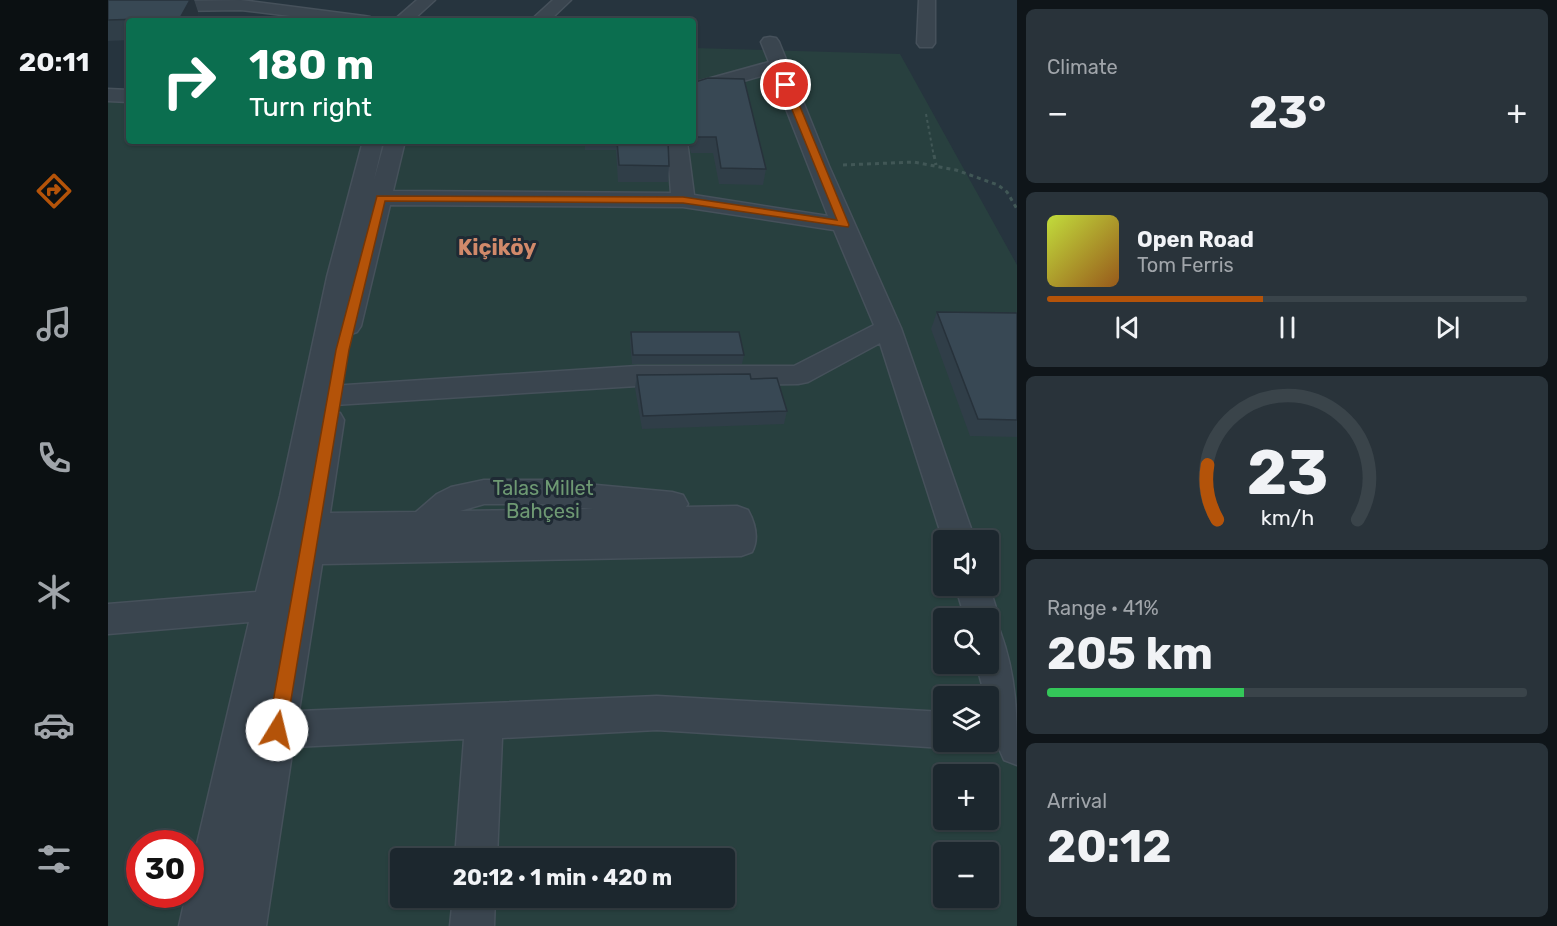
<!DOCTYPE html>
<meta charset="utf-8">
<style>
:root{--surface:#1c272e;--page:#29333a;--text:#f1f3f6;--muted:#a0a5aa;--line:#3a444a;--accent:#b45309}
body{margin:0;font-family:Rubik,sans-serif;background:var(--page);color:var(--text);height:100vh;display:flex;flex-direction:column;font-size:22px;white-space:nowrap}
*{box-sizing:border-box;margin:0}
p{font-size:20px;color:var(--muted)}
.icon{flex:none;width:33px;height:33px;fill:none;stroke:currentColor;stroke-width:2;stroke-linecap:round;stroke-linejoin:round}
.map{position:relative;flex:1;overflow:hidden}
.details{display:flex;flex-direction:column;gap:9px;padding:9px;background:#0f1519;width:540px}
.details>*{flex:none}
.hud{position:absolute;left:18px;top:18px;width:570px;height:126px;border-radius:6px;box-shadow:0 2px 4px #0004,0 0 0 2px var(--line);background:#0b6e4f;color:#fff;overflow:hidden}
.fabs{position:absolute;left:825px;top:530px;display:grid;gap:12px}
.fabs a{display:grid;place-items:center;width:66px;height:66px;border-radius:6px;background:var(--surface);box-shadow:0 2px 4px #0004,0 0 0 2px var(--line);font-size:30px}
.speed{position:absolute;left:18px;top:830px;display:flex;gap:12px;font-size:30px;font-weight:700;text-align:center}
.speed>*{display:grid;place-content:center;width:78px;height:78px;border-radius:50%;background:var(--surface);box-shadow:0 2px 4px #0004,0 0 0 2px var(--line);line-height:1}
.speed .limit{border:9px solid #d22;background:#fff;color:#111}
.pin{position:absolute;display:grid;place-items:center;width:51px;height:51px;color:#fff;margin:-26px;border:3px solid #fff;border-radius:50%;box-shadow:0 2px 6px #0007}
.me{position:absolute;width:66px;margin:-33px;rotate:9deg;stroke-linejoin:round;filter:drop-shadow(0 0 4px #0008)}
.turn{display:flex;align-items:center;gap:21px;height:126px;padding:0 24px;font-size:27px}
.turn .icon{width:78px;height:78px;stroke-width:2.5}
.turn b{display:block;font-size:42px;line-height:51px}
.big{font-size:45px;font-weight:700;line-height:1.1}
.details .widget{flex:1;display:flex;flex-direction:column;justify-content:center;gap:9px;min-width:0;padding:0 21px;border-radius:9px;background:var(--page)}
.details .dial{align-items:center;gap:0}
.dial svg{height:156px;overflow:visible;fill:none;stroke:var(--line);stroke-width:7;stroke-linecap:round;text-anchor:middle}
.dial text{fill:var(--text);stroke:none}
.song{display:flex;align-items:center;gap:18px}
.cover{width:72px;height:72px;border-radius:9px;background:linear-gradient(135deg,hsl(70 70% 55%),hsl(30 70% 35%))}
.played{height:6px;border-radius:3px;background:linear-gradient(90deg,var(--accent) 45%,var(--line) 45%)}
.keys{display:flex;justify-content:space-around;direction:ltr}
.heat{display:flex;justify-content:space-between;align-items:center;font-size:33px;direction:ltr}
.charge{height:9px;border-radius:4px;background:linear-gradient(90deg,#34c759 41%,var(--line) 0)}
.trip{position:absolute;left:282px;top:848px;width:345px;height:60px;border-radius:6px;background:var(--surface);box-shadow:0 2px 4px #0004,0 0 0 2px var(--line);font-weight:700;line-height:60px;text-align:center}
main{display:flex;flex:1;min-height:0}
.dock{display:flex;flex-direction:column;width:108px;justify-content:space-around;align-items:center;background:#0b1012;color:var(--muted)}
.dock .icon{width:42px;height:42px}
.dock .active{color:var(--accent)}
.dock b{font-size:27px;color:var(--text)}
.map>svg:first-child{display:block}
</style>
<main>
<nav class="dock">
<b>20:11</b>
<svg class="icon active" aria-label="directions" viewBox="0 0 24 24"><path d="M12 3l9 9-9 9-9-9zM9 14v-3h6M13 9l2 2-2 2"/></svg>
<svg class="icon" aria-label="music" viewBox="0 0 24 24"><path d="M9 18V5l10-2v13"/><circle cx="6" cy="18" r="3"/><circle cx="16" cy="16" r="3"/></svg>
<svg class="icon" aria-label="phone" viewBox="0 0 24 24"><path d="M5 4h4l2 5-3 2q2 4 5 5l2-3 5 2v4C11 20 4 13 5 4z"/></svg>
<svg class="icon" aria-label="climate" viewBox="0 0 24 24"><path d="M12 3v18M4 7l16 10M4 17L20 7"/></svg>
<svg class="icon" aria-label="car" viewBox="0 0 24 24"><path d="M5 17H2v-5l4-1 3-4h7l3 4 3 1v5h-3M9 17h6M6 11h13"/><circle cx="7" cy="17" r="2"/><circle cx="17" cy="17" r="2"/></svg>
<svg class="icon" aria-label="filters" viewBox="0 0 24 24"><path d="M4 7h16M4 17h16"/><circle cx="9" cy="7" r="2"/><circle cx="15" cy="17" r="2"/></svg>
</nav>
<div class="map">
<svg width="909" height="926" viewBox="0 0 909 926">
<rect width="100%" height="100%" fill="#26343e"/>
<path fill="#28403f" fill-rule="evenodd" d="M585,48l207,6 117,211v661h-909v-837l21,1v51h564zM836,540h44v45h-44zM836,618h44v45h-44zM836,696h44v45h-44zM836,774h44v45h-44zM32,843h50v51h-50zM836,852h44v45h-44zM292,858h324v39h-324z"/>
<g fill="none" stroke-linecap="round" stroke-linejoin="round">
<defs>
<path id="minor" d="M133,0l123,16 6,1 3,4h-42l-90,-11 -133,2v-10z
M309,0h18l-23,21h-19z
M445,0h18l-22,21h-19z
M811,0h16v43l-3,4h-12l-3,-4z
M662,37l6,1 3,4 50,124 72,162 74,212h-32l-63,-197 -72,39 -10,2 -161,2 -303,19 -6,-2 -2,8 14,2 4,7 -14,93 86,-1 21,-18 14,-7 33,-7h58l130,12 11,3 5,9 -2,3 51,-1 11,4c7,13 11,29 4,42l-11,4 -419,8 -23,147 358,-15 287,16v29l13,2 -13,5 -287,-18 -155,8 -5,120h-42l9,-119 -171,8 -27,179h-87l7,-32h4v-20l59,-252 -141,12v-30l148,-12 24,-96 47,-219 36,-136h20l-9,39 11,-39h20l-12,50 278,2 -4,-52h20l7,54 134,21 -56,-143 -79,22v-12l76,-21 -8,-20 3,-4zM282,205l293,2 151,23 40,95 -80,41h-157l-306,20 10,-53 7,2 9,-3 4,-6zM376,504h58l51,5 -133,2z
M0,89l21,1v12l-21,-1z
M847,585h34l10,33 -5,11 6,2c17,46 17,86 17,134l-13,-5c-9,-20 -16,-42 -16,-64h-3l-9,-33h12v-45h-23z
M345,897h42l-1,29h-44z"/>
</defs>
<use href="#minor" stroke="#46515b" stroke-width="3"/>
<path stroke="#415756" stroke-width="2" stroke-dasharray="3 3" stroke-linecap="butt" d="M818,114l8,43"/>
<path stroke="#415756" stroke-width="3" stroke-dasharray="4 4" stroke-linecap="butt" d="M826,155l2,10
M735,165l71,-3 42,8 42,15 9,7 10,17"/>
<use href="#minor" fill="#3a454f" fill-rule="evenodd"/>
</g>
<path fill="#303e48" d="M0,0h86l5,15 -4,6h-66v19l-21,1z
M585,79l73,90 -3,16 -44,-1 -6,-31h-22l-3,-12h5z
M477,141h83l1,25 -1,16h-50l-2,-32h-31z
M829,312l80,1v124l-47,-1 -39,-107z
M523,332l113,23 -2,9h-110l-2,-23z
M529,375l114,4 36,32 -3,13 -142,5 -7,-41z"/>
<path fill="#27323b" d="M82,0h4l5,15 -4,6h-15v-3z"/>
<path fill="#384854" stroke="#27323b" stroke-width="1.5" d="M0,0h82l-10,18 -72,2z
M100,17h40l-2,4h-40z
M600,78l36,1 22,90 -45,-1 -5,-31h-23v-58l2,3z
M509,141h51l1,25 -50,-1z
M829,312l80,1v107l-39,-1z
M523,332h108l5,23h-111z
M642,374l1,5 26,-1 10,33 -144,5 -6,-41z"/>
<path fill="#b45309" stroke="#753606" stroke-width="1.5" d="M675,83l8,2 58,140 -1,2 -165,-24 -298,-2 -36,149 -63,380 -3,5 -6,3 -6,-3 -3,-5 68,-380 41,-154 306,1 154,23 -55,-135z"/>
<g text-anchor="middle" stroke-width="6" stroke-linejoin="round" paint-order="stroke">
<g font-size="20" fill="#6e9973" stroke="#1f2a34">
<text x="435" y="495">Talas Millet<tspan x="435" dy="23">Bahçesi</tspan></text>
</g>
<g font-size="22" font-weight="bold" fill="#d1896a" stroke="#1f2a34">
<text x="389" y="255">Kiçiköy</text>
</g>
</g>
</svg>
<div class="fabs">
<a><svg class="icon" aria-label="sound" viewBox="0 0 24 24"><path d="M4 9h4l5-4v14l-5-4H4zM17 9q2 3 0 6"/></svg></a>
<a><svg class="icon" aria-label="search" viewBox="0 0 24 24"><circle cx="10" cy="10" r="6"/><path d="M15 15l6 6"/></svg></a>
<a><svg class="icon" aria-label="layers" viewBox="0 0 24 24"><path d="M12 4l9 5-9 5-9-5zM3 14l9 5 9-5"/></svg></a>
<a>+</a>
<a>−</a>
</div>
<div class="speed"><div class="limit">30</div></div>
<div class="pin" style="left:678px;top:85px;background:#d93025"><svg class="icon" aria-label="arrive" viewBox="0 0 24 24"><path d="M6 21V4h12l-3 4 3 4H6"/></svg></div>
<svg class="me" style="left:169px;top:730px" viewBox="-20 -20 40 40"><circle r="19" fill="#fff"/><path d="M0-13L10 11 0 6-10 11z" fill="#b45309"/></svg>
<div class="trip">20:12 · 1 min · 420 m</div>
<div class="hud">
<div class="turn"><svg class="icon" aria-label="right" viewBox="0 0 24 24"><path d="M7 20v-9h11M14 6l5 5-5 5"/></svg><div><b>180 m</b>Turn right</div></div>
</div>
</div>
<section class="details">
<div class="widget"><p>Climate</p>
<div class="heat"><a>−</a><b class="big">23°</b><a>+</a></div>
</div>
<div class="widget">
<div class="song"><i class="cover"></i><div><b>Open Road</b><p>Tom Ferris</p></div></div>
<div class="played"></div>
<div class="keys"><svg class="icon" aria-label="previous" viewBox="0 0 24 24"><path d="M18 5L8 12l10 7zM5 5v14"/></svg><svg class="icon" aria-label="pause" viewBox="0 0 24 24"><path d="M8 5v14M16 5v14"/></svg><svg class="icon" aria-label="next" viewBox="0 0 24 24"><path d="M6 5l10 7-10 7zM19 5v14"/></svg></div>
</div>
<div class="widget dial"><svg viewBox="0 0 100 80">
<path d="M14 69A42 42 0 1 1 86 69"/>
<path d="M14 69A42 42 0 0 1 9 41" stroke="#b45309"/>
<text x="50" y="56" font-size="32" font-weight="700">23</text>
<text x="50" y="72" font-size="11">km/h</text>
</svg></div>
<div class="widget"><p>Range · 41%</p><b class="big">205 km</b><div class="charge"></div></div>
<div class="widget"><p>Arrival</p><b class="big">20:12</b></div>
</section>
</main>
